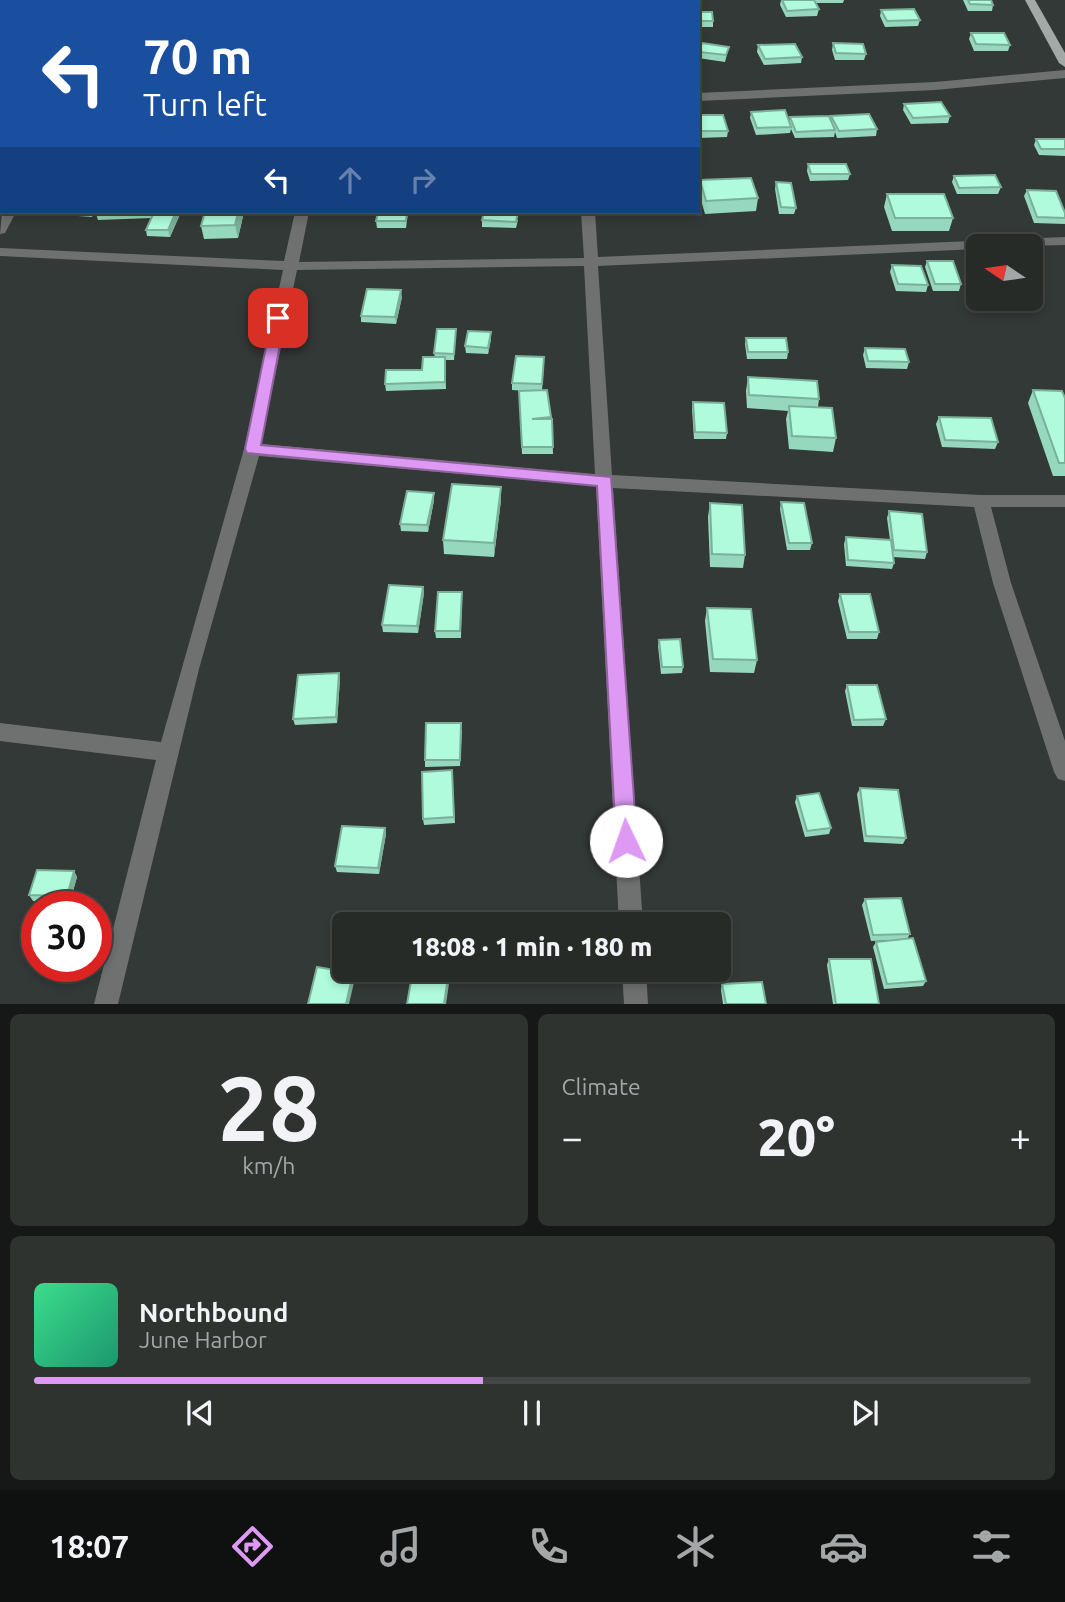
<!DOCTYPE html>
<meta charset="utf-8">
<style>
:root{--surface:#262b28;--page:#2e3330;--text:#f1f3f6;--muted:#a4a7a8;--line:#424745;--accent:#dd99f3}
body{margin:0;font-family:Ubuntu,sans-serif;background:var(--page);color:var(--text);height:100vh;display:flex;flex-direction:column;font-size:26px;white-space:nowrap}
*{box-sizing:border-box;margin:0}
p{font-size:23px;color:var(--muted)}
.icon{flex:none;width:38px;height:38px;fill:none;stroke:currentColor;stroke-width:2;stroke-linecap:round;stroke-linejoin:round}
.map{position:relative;height:1004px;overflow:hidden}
.side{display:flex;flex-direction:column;gap:10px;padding:10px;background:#151816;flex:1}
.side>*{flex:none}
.banner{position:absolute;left:0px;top:0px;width:700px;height:214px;box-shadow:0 4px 10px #0003,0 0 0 2px var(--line);background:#1a4fa0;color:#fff;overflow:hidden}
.needle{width:46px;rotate:283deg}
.controls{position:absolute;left:966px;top:234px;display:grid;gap:14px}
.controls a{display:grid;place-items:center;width:77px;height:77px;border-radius:10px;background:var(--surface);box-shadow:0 4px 10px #0003,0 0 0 2px var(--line);font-size:35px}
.speed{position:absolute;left:21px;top:891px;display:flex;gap:14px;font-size:35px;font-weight:700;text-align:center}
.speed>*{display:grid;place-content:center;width:91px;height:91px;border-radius:50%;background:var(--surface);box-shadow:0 4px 10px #0003,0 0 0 2px var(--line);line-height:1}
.speed .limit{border:10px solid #d22;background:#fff;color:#111}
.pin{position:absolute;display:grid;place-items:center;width:60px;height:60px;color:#fff;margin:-30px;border-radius:14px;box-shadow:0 4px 10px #0006}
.me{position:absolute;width:77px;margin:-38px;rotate:357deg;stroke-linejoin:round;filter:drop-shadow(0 0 5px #0008)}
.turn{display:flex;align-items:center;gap:24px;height:147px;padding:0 28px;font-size:32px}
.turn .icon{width:91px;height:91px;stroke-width:2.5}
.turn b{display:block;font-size:49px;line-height:60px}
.lanes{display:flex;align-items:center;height:66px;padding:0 28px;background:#0003;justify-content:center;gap:35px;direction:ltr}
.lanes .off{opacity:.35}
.big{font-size:52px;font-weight:800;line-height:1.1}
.side .widget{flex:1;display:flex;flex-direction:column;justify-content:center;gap:10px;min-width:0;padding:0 24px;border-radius:10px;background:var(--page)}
.side .dial{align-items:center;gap:0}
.dial b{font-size:91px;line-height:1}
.song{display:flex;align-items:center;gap:21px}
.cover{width:84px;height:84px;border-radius:10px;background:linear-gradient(135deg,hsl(150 70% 55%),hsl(160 70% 35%))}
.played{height:7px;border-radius:4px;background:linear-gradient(90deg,var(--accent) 45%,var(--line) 45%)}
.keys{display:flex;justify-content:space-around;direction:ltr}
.heat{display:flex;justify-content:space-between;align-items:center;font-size:38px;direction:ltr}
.side .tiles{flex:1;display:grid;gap:10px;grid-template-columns:1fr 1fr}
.widget:last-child{grid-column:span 2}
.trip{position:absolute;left:332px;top:912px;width:399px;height:70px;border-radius:10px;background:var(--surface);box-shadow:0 4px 10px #0003,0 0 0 2px var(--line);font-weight:800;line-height:70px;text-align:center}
.dock{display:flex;height:112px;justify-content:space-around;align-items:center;background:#0f1110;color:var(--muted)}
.dock .icon{width:49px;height:49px}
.dock .current{color:var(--accent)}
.dock b{font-size:32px;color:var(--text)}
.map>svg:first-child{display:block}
</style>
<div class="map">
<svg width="1065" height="1004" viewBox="0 0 1065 1004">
<rect width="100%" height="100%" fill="#333936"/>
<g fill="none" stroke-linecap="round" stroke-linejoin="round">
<path fill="#6e716f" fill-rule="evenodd" d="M97,0h10l-11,2z
M352,0h44l-45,2z
M566,0h10l1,2h-11z
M1065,70v8l-130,12 -237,11v-8l237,-11z
M2,212h14l-11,21 -5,1z
M295,212h14l-10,50 285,-4 -3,-46h14l3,45 467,-20v8l-87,2v2l-380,17 14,209 369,20h84v12h-74l20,76 54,158v40l-7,-2 -4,-7 -61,-189 -19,-76 -361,-19 30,436h-24l-23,-438 -337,-30 -60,213 -81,335h-24l62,-244 -156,-19v-18l161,19 83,-293 39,-179 -283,-14v-8l284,13zM584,266l11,208 -334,-30 36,-174z
M622,970h24l2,34h-24z"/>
<path fill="#a2a9a6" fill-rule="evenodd" d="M1025,0h10l30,53v14l-6,-4z"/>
</g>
<path fill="#96d8bd" d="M781,0h63l-1,3h-28l4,6 -2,7 -31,1 -6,-12z
M963,0h28l2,5 -1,6h-24z
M881,10l39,10 -2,6 -33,1 -5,-11z
M698,12l15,9v6h-15z
M971,33l39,12 -2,6h-34l-5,-12z
M833,43l33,11 -2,6h-29l-3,-10z
M758,45l44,12 -1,6 -37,2 -7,-13z
M729,47l-4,15 -27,-4 1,-6z
M904,104l46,12 -2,7 -37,1 -8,-14z
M751,112l38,10 1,-5 41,3v-4l46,13 -1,7 -39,2 -2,-6 -1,5 -39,1 -4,-9 -1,4 -34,2 -6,-17z
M698,115l30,16 -1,6 -29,1z
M1036,139h29v17l-26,-1 -5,-10z
M808,164l42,10 -2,6 -38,1 -3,-10z
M954,176l47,11 -3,7h-41l-5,-12z
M700,180l58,18 -2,13 -51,3 -6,-21z
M776,182l20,26 -2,6h-15l-4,-25z
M1027,190l38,23v11l-31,-1 -10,-27z
M887,194l66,24 -4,13h-57l-8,-24z
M77,212h18l-3,5 -14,-1z
M97,212h84l-11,25 -23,-1 -1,-6 5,-12 -53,2 -2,-6z
M205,212h39l-6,26 -34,1 -3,-13z
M378,212h30l-2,16h-29l-1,-7z
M482,220h36l-2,8 -34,-1z
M927,261l34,23 -2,7h-26l-8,-24z
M892,265l36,20 -2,7 -30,-1 -6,-19z
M402,297l-6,27 -35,-2v-6z
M456,329l-2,31h-9l1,29 -60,2 -1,-7 37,-14 13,-13 -1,-4z
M746,338l42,14 -1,7h-40l-2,-15z
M491,339l-3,15 -22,-1 -1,-7z
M865,348l44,14 -2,7 -41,-1 -3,-13z
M544,364l-2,26h5l4,29h1l1,35h-31l-3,-63h9l-16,-1v-7z
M748,377l71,22 -1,8 18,31 -3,14 -44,-3 -3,-30 2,-8 -41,-3 -1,-17z
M1033,390l32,8v78h-12l-25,-73z
M693,402l34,31 -1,6h-32l-2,-30z
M939,417l59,25 -3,7 -53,-2 -6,-23z
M434,493v7l-6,32 -27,-1 -1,-7z
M501,500l-7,57 -50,-3 -1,-14z
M781,502l31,41 -2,7h-23l-7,-41z
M710,503l35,52 -2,13 -33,-1 -2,-50z
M889,511l38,41 -2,7 -32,-2 1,6 -2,6 -46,-3 -2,-22 2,-7 44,3 -3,-22z
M423,587l1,6 -6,40 -35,-1 -1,-7z
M462,592l-1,46h-25l-1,-7z
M840,594l39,38 -2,7h-30l-9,-38z
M707,608l50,52 -3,13 -44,-1 -5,-51z
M659,640l24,27 -1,6 -21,1 -3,-28z
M340,679l-3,44 -42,2 -2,-6z
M847,685l39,34 -3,7h-31l-7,-35z
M462,729l-2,37 -35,1v-7z
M452,770l3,53 -31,2 -1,-6z
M860,788l46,50 -3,6 -39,-2 -7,-48z
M797,796l34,32 -2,6 -24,3 -10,-35z
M385,828l1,6 -7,40 -42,-2 -2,-6z
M74,871l3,6 -7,25 -37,-1 -4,-6z
M865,899l45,35 -3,5 19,42 -3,5 -39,3 -11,-42 3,-5 19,-2 -24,1 -9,-36z
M829,959l50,45h-46l-6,-39z
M722,984l44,20h-43l-2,-14z"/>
<path fill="#7ab09a" d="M176,212h5l-11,25 -2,-7z
M238,212h6l-6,26 -3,-13z
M401,290l1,7 -6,27 -1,-7z
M491,332v7l-3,15v-6z
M501,487v13l-7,57v-14z
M434,493v7l-6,32 -1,-7z
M423,587l1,6 -6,40 -1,-7z
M339,673l1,6 -3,44 -1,-6z
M385,828l1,6 -7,40 -1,-6z
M74,871l3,6 -7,25 -3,-6z
M449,970h2l-5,34h-2z
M353,973l2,5 -6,26h-3z"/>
<path fill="#affbdc" stroke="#7ab09a" stroke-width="2" d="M782,0h32l5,9 -32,2z
M968,0h23l2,5 -23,-1z
M685,1v1l-30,-1z
M914,9l6,11 -33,1 -6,-11z
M698,12h14l1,9h-15z
M971,33h33l6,12 -34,-1z
M702,43l27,4 -3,8 -27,-3z
M833,43l30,1 3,10 -30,-1z
M795,44l7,13 -37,2 -7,-14z
M0,91h2v10h-2z
M941,102l9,14 -37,2 -9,-14z
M785,110l6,17 -34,1 -6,-16z
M869,114l8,15 -38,2 -8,-15z
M698,115h25l5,16h-30z
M829,116l6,14 -39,2 -6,-15z
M1036,139h29v10h-24z
M808,164h38l4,10h-39z
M0,165h2v15h-2z
M995,175l6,12 -42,1 -5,-12z
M751,178l7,20 -52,3 -6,-21z
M776,182l15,1 5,25 -15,-1z
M1027,190l29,1 9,22v5l-28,-1z
M887,194h57l9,24h-58z
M97,212h49l-50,2z
M154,212h22l-8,18h-22z
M205,212h33l-3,13 -34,1z
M378,212h29l-1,9h-30z
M484,212h14l20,1 -2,9 -34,-2z
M927,261h26l8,23h-26z
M892,265l29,1 7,19 -30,-1z
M367,289l34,1 -6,27 -34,-1z
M437,329h19l-2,25 -20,-1z
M468,331l23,1 -3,16 -23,-2z
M746,338h40l2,14h-40z
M865,348l40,1 4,13 -41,-1z
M516,356l28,1 -2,27 -30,-1z
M423,357h22v25l-60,2 1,-14h36z
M748,377l69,4 2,18 -70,-4z
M547,390l4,27 -19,2h20l1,28h-31l-3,-56z
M1033,390l29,1 3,7v65h-6z
M693,402l31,1 3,30 -32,-1z
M789,406l43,2 4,30 -44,-2z
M939,417l52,1 7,24 -53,-2z
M452,484l49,3 -7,56 -51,-3z
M407,491l27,2 -7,32 -27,-1z
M781,502l23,1 8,40h-23z
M710,503l32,2 3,50 -33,-1z
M889,511l33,3 5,38 -33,-2z
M846,537l45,3 3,23 -46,-3z
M389,585l34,2 -6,39 -35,-1z
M438,592h24l-2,39h-25z
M840,594h30l9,38h-30z
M707,608l44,1 6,51 -44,-1z
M680,639l3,28h-21l-3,-27z
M339,673l-3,44 -43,2 5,-44z
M847,685h30l9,34 -32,1z
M426,723h35l-1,37h-35z
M452,770l2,47 -31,2 -1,-47z
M860,788l38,2 8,48 -40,-2z
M819,793l12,35 -24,3 -10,-35z
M342,826l43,2 -7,40 -43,-2z
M37,870l37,1 -7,25 -38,-1z
M901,898l9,36 -37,1 -8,-36z
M913,938l13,43 -39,3 -11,-42z
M829,959h42l8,45h-43z
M317,967l36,6 -7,31h-38z
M413,970h36l-5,34h-37z
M762,982l4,22h-40l-4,-20z"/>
<path fill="#dd99f3" stroke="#90639e" stroke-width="2" d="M278,314l7,4 -24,127 350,32 26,364 -3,7 -8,2 -7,-2 -3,-7 -19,-355 -350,-33 -2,-4 27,-131z"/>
</svg>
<div class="controls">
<a><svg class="needle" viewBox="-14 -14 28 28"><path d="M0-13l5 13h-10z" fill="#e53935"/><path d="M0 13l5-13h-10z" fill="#a4a7a8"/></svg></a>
</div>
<div class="speed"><div class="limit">30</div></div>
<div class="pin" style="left:278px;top:318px;background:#d93025"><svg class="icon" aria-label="arrive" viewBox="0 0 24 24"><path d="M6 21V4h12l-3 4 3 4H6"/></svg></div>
<svg class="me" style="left:626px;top:841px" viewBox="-20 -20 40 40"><circle r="19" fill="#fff"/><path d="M0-13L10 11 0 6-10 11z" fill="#dd99f3"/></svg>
<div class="trip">18:08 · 1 min · 180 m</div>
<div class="banner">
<div class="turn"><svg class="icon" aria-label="left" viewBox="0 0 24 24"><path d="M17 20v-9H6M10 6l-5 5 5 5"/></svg><div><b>70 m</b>Turn left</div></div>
<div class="lanes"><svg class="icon" aria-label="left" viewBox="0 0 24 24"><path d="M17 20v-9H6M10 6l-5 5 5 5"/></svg><svg class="icon off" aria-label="ahead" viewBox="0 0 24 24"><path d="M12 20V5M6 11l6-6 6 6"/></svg><svg class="icon off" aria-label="right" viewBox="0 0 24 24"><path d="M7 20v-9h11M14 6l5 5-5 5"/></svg></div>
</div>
</div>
<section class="side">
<div class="tiles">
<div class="widget dial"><b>28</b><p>km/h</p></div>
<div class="widget"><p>Climate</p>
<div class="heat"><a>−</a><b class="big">20°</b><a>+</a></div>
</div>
<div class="widget">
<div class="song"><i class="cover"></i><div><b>Northbound</b><p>June Harbor</p></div></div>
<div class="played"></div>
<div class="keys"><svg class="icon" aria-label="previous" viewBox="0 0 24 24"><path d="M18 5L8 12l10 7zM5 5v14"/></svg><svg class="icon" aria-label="pause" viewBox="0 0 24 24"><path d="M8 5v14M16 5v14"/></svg><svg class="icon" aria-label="next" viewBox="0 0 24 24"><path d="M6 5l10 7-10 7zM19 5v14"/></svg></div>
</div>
</div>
</section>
<nav class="dock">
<b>18:07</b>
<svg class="icon current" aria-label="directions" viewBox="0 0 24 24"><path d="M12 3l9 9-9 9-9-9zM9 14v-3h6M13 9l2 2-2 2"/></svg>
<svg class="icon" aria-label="music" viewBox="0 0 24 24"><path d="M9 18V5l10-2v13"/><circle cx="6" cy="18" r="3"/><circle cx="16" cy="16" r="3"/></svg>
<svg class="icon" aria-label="phone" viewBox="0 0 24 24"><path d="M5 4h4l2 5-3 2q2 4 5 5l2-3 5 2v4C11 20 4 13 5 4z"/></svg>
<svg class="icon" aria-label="climate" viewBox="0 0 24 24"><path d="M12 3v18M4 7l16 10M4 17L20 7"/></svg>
<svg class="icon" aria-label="car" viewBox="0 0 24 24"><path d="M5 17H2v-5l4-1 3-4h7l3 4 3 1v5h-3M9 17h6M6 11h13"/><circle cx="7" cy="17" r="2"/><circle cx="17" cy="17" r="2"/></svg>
<svg class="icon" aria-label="filters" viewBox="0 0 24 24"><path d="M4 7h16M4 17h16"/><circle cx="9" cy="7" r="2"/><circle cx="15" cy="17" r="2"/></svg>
</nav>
